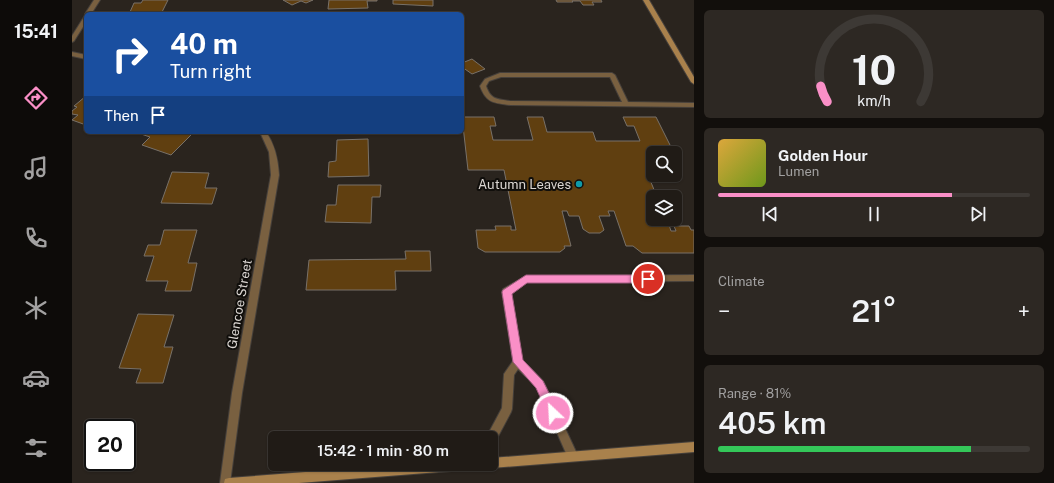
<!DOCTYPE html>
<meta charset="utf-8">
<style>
:root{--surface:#201b16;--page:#2d2823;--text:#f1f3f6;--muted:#a2a1a1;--line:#3d3935;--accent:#fa8fc7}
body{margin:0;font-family:"Public Sans",sans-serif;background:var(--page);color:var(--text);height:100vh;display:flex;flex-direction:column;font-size:15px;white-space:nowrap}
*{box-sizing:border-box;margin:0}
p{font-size:13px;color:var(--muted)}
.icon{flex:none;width:22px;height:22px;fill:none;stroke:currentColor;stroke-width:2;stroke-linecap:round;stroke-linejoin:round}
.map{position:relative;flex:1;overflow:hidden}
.drawer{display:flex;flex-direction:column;gap:10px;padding:10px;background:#120f0c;width:360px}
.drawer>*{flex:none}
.top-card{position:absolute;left:12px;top:12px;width:380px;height:122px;border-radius:6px;box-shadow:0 1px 3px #0004,0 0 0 1px var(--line);background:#1a4fa0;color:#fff;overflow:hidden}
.tools{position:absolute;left:574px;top:146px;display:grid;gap:8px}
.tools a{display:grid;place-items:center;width:36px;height:36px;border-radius:6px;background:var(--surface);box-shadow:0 1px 3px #0004,0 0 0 1px var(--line);font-size:20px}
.speed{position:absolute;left:12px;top:419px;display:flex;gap:8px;font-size:20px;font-weight:700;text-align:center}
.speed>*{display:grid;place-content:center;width:52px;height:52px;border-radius:50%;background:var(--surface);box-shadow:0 1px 3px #0004,0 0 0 1px var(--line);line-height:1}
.speed .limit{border:2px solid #111;border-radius:6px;background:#fff;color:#111}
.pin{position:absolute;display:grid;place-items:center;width:34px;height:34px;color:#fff;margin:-17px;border:2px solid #fff;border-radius:50%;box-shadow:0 1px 4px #0007}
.me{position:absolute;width:44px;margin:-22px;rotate:335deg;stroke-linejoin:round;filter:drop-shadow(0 0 3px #0008)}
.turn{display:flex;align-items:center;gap:14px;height:84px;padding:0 20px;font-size:18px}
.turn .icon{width:52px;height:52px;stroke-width:2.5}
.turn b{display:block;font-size:28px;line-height:34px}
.then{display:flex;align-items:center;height:38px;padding:0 20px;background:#0003;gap:8px;font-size:15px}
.big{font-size:30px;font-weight:600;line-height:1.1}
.drawer .widget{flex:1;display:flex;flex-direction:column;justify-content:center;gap:6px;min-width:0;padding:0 14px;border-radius:6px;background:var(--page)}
.drawer .dial{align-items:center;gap:0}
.dial svg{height:104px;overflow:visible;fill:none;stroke:var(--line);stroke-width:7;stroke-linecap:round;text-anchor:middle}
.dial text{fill:var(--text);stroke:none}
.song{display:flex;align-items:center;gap:12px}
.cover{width:48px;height:48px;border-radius:6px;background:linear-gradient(135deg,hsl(40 70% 55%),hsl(80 70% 35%))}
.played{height:4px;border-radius:2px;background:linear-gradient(90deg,var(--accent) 75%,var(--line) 75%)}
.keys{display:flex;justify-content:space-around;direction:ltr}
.heat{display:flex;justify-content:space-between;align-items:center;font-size:22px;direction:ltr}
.charge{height:6px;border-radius:3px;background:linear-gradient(90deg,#34c759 81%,var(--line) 0)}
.trip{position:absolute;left:196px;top:431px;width:230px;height:40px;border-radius:6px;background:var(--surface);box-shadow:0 1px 3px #0004,0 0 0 1px var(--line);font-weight:600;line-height:40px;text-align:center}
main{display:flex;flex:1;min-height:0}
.menu{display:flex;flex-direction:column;width:72px;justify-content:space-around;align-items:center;background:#0d0b09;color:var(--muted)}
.menu .icon{width:28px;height:28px}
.menu .current{color:var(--accent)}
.menu b{font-size:18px;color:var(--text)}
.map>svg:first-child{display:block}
</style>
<main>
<nav class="menu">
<b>15:41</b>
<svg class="icon current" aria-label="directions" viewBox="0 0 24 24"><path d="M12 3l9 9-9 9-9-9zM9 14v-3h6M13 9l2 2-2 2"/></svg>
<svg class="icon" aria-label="music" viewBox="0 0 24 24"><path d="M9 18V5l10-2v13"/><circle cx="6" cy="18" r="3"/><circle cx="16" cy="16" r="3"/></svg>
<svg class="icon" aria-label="phone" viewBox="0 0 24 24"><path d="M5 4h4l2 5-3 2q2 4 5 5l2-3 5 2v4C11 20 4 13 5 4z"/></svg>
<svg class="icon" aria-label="climate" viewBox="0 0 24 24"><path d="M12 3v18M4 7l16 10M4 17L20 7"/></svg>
<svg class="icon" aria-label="car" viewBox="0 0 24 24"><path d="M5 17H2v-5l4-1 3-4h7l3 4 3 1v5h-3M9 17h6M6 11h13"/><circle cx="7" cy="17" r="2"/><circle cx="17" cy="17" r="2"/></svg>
<svg class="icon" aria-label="filters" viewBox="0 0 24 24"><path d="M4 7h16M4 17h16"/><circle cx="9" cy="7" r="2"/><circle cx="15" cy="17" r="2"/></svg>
</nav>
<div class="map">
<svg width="622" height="483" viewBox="0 0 622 483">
<rect width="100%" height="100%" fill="#2a241e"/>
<path fill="#603f10" stroke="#787169" d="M71,0h25l-6,12h-32l4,-9h7z
M211,0h30l-7,3 -5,-2 -9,4z
M257,0h48v1h-10l1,7 -40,1z
M321,0h40v6l-40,-2z
M484,0h45l1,2h-10l2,3h-11l-3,-4h-8l1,1h-16z
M400,59l13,10 -13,5 -10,-7v-4z
M14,96v29l-14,-5 6,-5 -6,-1v-3l5,-4 -3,-1z
M390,117h32l2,9h-6l3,14h40l-6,-23h16l4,15h46l3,9h44l-6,-15h-7l-4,-9h33l18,36h-21v17h-7l11,27h-4v22h14l4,12h5l-2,-5h15l2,4h3v23h-52l-9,-7h-7l-12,-35h-6l2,5h-11l5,14 -4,3h-11l-6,-4 -4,-13h-10l-2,-5h-5l9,35h-7l1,2 -5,4h-75l-7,-4 -2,-18h20l-1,-4h16v4h5l-12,-60h-36z
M63,132h54l4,1 -22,22 -29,-10 8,-8z
M296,139l1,37 -41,1 1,-15 7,-1 1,-21z
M603,156l7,14h-7z
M100,172l37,1 -4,15h12l-5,16 -51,-1z
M266,185h43l-1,12h-8l-1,26 -46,-1 2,-17h9z
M92,230h33l-9,33h9l-6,28h-26l3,-10h-22l8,-25h-10l4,-11h12z
M333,251h25l1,20h-36l1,19h-90l3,-30 97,-1z
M66,314l36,1 -10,32h9l-10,36h-27l5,-14 -22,-1z"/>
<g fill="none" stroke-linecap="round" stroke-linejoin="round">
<defs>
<path id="lane" d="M428,73h112l3,2 13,27 66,1v4l-184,-2c-16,-2 -24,-2 -30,-19l5,-7zM429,77h109l12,25 -112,-1c-13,-2 -19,-1 -24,-15l3,-5z
M622,275v6l-167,1 -16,12 11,66 21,21 35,75 -1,4 -4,1 -4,-1 -32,-73 -19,-18 -4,6 -2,34 -1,3 -16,30 -4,1v-5h-5l16,-30 2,-34 9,-13 -11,-69 1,-3 23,-13z"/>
<path id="street" d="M22,0h6l-9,14 -5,1 -1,-1z
M14,16v6l-12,19 -2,1v-6l12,-19z
M0,52l14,3v4l-14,-3z
M188,132h6c9,13 12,27 13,43l-37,218 -12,90h-10l12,-90 39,-218 -2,-23z"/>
<path id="secondary" d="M571,0h6l45,77v7l-3,-2z
M622,442v10l-203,16 -4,-1 -1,-3h5v-6z
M336,464h74l-1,4 -4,1 -178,14h-75l1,-4 4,-1z"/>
</defs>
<use href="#lane" stroke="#46403b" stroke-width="2"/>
<use href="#street" stroke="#46403b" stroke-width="2"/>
<use href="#secondary" stroke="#46403b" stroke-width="2"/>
<use href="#lane" fill="#796040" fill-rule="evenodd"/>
<use href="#street" fill="#796040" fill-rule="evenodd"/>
<use href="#secondary" fill="#a9814c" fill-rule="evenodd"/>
</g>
<path fill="#fa8fc7" stroke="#a25d81" d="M454,275h122l3,1 2,3 -2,2 -3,2h-121l-15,11 11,66 20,21 16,32 -2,4 -4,2 -4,-2 -13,-29 -23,-26 -11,-70 1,-2z"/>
<circle fill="#0f9aa8" stroke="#100e0b" stroke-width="1.5" cx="507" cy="184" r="4"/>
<g text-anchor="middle" stroke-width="4" stroke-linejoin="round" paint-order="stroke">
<g font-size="13" fill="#dbd6d2" stroke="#100e0b" text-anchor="end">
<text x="499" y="189">Autumn Leaves</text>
</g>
<g font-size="13" fill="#dbd6d2" stroke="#100e0b">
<text transform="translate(167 304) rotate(-80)" y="5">Glencoe Street</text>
</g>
</g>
</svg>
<div class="tools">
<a><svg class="icon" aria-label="search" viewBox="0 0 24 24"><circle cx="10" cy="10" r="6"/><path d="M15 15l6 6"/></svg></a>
<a><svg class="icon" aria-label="layers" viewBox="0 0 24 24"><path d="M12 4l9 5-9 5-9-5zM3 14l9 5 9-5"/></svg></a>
</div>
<div class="speed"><div class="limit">20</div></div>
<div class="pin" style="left:576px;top:279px;background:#d93025"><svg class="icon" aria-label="arrive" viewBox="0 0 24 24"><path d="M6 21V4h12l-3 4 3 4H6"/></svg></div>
<svg class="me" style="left:481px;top:413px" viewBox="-20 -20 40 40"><circle r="17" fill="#fa8fc7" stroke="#fff" stroke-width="3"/><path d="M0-11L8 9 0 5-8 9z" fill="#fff"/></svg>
<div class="trip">15:42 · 1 min · 80 m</div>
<div class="top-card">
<div class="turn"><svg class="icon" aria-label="right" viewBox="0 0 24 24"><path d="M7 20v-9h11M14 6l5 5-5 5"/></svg><div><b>40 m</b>Turn right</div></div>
<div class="then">Then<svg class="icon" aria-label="arrive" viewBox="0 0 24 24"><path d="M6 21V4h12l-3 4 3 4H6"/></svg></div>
</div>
</div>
<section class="drawer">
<div class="widget dial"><svg viewBox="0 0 100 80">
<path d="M14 69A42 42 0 1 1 86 69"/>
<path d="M14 69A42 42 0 0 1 9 57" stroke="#fa8fc7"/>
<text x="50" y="56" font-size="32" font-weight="700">10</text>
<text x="50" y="72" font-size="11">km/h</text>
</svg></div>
<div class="widget">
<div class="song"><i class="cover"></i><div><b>Golden Hour</b><p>Lumen</p></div></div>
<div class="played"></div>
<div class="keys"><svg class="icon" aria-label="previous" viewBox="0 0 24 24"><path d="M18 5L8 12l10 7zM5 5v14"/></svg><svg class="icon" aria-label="pause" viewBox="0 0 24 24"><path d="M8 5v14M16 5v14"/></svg><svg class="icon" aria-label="next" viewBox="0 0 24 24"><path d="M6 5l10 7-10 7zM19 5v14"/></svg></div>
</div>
<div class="widget"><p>Climate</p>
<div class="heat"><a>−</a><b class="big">21°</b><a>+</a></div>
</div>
<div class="widget"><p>Range · 81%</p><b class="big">405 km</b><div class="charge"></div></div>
</section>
</main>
